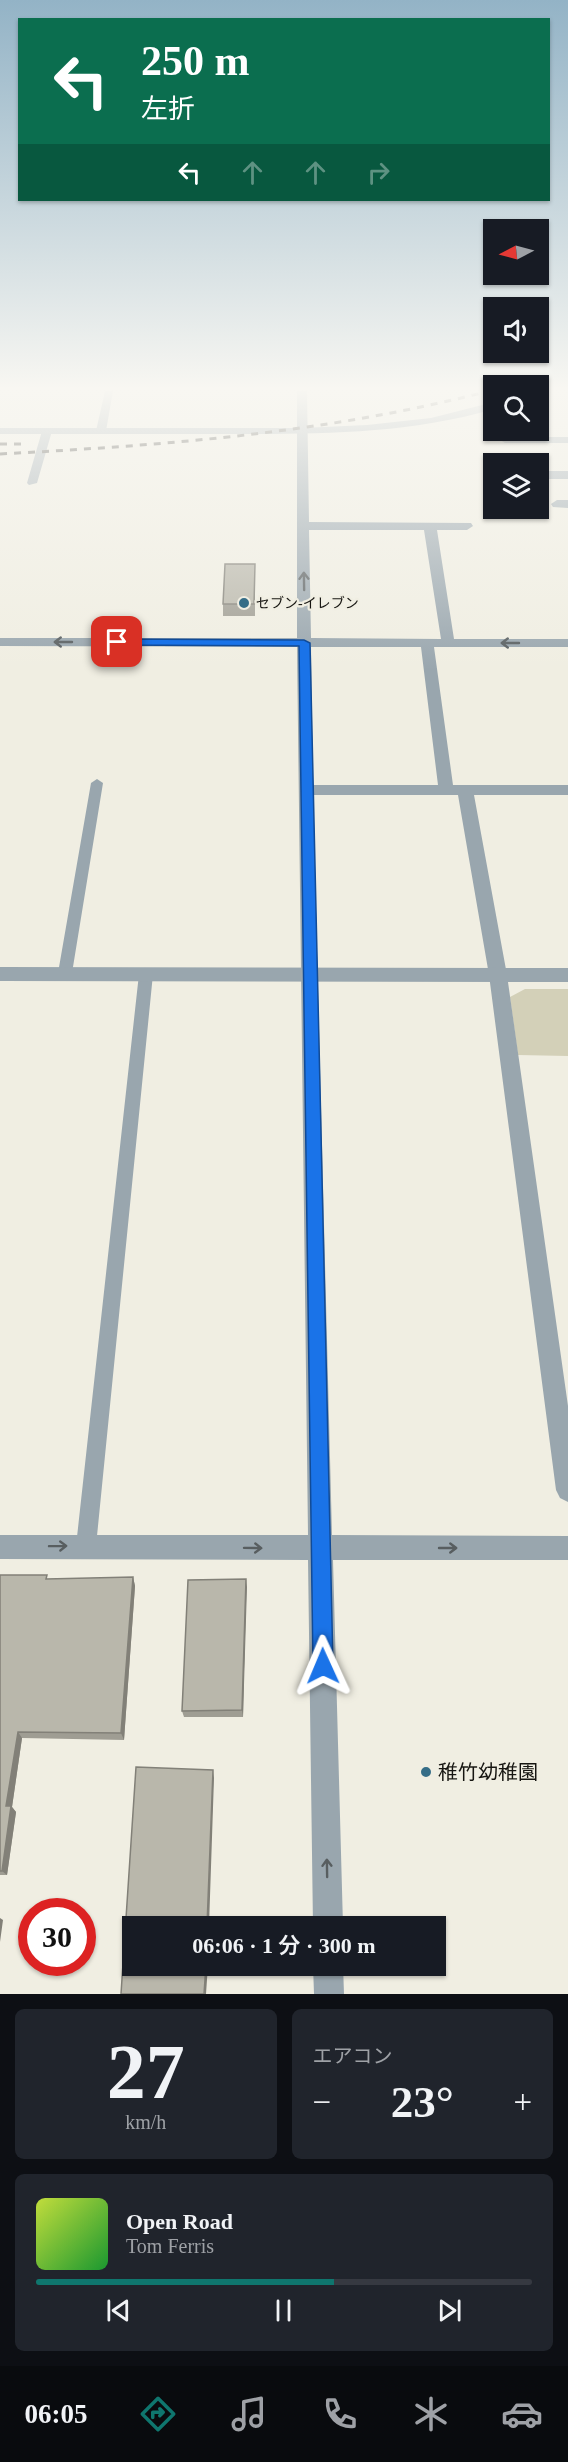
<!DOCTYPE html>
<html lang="ja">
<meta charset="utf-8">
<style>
:root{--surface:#171b24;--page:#20242c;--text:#f1f3f6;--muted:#9ea1a6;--line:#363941;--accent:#0f766e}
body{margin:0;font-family:"Times New Roman","Noto Sans JP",serif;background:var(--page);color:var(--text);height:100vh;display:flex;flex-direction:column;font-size:22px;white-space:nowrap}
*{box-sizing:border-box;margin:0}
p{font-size:20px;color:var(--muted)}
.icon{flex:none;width:33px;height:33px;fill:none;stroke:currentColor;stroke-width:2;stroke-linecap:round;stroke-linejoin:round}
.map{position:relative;height:1994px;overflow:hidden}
.panel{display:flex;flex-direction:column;gap:15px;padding:15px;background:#0d0f14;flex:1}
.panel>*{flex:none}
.hud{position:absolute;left:18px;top:18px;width:532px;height:183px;border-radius:0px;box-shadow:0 2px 4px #0004;background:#0b6e4f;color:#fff;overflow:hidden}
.needle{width:39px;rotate:264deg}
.tools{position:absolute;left:483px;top:219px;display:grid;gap:12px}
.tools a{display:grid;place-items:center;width:66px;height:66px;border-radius:0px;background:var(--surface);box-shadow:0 2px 4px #0004;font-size:30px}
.speed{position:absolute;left:18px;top:1898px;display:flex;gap:12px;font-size:30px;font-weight:700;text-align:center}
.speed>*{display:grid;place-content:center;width:78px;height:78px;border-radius:50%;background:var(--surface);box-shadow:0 2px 4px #0004;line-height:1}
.speed .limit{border:9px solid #d22;background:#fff;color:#111}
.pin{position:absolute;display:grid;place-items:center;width:51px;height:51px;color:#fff;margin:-26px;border-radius:12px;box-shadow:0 3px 9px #0006}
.me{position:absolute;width:66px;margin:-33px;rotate:359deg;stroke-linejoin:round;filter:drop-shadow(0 0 4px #0008)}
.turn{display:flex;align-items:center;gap:21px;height:126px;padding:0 24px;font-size:27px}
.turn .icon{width:78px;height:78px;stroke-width:2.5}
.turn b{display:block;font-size:42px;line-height:51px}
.lanes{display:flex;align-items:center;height:57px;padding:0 24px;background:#0003;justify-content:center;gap:30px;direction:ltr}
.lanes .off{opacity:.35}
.big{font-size:45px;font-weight:600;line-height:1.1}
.panel .widget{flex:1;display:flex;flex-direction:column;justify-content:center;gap:9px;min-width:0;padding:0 21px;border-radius:9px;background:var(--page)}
.panel .dial{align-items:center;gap:0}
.dial b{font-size:78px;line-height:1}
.song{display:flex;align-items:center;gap:18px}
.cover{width:72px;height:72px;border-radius:9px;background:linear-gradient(135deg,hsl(70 70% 55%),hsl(130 70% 35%))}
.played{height:6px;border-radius:3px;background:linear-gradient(90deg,var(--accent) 60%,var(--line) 60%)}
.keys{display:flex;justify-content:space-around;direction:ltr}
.heat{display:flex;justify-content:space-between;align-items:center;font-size:33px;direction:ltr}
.panel .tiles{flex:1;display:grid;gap:15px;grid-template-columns:1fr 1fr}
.widget:last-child{grid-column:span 2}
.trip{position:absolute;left:122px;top:1916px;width:324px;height:60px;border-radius:0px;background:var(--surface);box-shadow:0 2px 4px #0004;font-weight:600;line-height:60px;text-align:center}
.menu{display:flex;height:96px;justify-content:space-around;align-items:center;background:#090b0e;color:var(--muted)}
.menu .icon{width:42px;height:42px}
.menu .on{color:var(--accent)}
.menu b{font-size:27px;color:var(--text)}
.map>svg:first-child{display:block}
</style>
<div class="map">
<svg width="568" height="1994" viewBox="0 0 568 1994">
<rect width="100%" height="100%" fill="#f0eee2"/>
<path fill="#d3d0b8" d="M525,989h43v67l-50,-1 -8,-58z"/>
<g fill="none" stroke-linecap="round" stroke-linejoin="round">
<path fill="#99a6ae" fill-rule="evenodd" d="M105,391h8l-7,40 -5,3 -5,-3z
M47,428l5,3 -15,52 -8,2 -2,-2 15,-52z
M499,430h10v7h59v6h-63l-5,-3z
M97,779l6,4 -31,190 -2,4h-10l-2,-4 33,-190z
M146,969l5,1 2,4 -57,572 -3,7 -7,3 -7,-3 -3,-7 63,-572 2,-4z"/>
<path fill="#99a6ae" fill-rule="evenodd" d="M297,391h10l2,131 162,1 2,3 -6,4h-30l17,109h114v8h-134l19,138h115v10h-94l33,180 61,431v96l-8,-4 -4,-8 -67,-515 -31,-180h-145l19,740 236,1v24h-235l10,366h-30l-5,-366 -308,-1v-24h308l-11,-888 -297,-1v-8h297zM309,530h115l17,109 -130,-1zM311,647h110l17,138h-125z
M538,471h30v8h-30z
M557,500h11v8l-15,-1 -2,-3z
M313,1965h30l1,29h-30z"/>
<path fill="#99a6ae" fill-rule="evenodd" d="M494,402v7c-89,26 -179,25 -271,25 -74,0 -149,0 -223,0v-6h302l65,-3 64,-7z
M0,967l568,1v14l-568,-1z"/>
<path stroke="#32312c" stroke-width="3" stroke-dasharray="7 7" stroke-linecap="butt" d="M0,444h27
M0,454c168,-9 326,-21 489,-63"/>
</g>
<path fill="#9f9d93" d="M255,576v40h-32v-12z
M0,1575l48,4 85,-2 2,9 -11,154 -102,-2 -10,69 4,5 -9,63h-7z
M246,1579l-3,138h-59l-2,-6z"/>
<path fill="#828078" d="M133,1577l2,9 -11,154 -3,-7z
M246,1579l1,8 -4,130 -1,-7z
M18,1732l4,6 -10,69 4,5 -9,63 -5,-4 4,-65z
M213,1770l1,8 -5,148h-2z
M0,1918l3,2 -3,22z
M206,1965h2l-2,29h-2z"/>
<path fill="#b9b7ab" stroke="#828078" stroke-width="1.5" d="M225,564h30l-1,40h-31z
M0,1575h47l-1,4 87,-2 -12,156 -103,-1 -12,74h5l-9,65h-2z
M246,1579l-4,131 -60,1 6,-131z
M136,1767l77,3 -6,156h-75v39h74l-2,29h-83z"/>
<defs><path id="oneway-shaft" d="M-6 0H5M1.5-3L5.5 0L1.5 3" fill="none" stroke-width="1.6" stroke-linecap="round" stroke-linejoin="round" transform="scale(1.5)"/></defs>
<g stroke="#585e60">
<use href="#oneway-shaft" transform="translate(304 581) rotate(-91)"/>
<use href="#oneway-shaft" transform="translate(63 642) rotate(-180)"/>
<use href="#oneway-shaft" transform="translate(510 643) rotate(-180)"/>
<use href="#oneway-shaft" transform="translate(58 1546) rotate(-1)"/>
<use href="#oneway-shaft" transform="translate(253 1548) rotate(1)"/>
<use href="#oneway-shaft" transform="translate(448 1548)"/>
<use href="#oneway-shaft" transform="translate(327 1868) rotate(-91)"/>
</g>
<linearGradient id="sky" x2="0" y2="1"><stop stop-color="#93b3c6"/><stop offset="0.58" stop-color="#f8f7f2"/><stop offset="1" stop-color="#f8f7f2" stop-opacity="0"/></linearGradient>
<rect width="568" height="670" fill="url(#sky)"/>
<path fill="#1a73e8" stroke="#114b97" stroke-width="1.5" d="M117,639l187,1 6,3 23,1023 -3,7 -7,3 -7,-3 -3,-7 -14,-1020 -186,-1 -1,-3z"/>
<g fill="#356d87" stroke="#f0eee2" stroke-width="2">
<circle cx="244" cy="603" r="6"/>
<circle cx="426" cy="1772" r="6"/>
</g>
<g text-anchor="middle" stroke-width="4.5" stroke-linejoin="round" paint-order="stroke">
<g font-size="14" fill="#161511" stroke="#f0eee2" text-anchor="start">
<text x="256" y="608">セブン-イレブン</text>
</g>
<g font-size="20" fill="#161511" stroke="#f0eee2" text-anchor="start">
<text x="438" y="1779">稚竹幼稚園</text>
</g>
</g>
</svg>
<div class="tools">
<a><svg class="needle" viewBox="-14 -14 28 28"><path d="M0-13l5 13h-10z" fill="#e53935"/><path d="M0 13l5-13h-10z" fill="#9ea1a6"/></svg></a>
<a><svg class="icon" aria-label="sound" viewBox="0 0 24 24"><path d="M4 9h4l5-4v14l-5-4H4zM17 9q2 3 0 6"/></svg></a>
<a><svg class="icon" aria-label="search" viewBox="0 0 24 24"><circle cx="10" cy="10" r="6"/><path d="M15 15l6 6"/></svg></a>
<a><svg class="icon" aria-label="layers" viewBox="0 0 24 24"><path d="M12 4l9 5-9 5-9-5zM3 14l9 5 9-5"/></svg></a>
</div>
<div class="speed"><div class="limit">30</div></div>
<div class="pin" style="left:117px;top:642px;background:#d93025"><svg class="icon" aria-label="arrive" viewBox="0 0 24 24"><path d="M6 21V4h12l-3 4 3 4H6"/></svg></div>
<svg class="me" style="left:323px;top:1666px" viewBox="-20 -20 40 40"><path d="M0-17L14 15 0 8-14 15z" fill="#1a73e8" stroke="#fff" stroke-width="4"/></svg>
<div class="trip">06:06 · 1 分 · 300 m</div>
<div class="hud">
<div class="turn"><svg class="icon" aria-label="left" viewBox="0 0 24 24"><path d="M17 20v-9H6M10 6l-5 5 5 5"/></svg><div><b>250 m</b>左折</div></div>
<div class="lanes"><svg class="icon" aria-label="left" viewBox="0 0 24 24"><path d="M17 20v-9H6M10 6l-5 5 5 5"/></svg><svg class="icon off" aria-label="ahead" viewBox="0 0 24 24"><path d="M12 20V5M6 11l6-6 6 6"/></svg><svg class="icon off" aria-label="ahead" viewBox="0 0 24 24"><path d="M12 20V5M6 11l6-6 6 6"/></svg><svg class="icon off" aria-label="right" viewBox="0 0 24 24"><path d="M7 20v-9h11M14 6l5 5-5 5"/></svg></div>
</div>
</div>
<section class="panel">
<div class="tiles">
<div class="widget dial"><b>27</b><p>km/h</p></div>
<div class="widget"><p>エアコン</p>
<div class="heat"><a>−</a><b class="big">23°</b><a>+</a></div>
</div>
<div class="widget">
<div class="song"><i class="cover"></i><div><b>Open Road</b><p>Tom Ferris</p></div></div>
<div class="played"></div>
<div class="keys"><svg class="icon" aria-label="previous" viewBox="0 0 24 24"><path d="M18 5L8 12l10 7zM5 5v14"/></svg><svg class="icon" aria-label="pause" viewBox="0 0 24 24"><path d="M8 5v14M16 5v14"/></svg><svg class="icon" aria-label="next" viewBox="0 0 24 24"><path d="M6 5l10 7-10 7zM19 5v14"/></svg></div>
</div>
</div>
</section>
<nav class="menu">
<b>06:05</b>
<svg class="icon on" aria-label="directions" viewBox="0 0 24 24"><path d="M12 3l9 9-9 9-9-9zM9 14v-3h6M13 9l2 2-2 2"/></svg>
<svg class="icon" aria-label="music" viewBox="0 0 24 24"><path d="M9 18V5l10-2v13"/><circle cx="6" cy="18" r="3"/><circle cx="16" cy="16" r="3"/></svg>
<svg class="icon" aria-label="phone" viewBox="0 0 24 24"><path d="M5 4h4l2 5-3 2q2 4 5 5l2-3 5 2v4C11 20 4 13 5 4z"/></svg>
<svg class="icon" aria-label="climate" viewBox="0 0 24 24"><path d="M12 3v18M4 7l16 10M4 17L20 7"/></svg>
<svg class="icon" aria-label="car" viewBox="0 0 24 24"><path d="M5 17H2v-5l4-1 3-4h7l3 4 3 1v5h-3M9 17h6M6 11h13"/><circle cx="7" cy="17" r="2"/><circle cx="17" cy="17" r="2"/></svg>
</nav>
